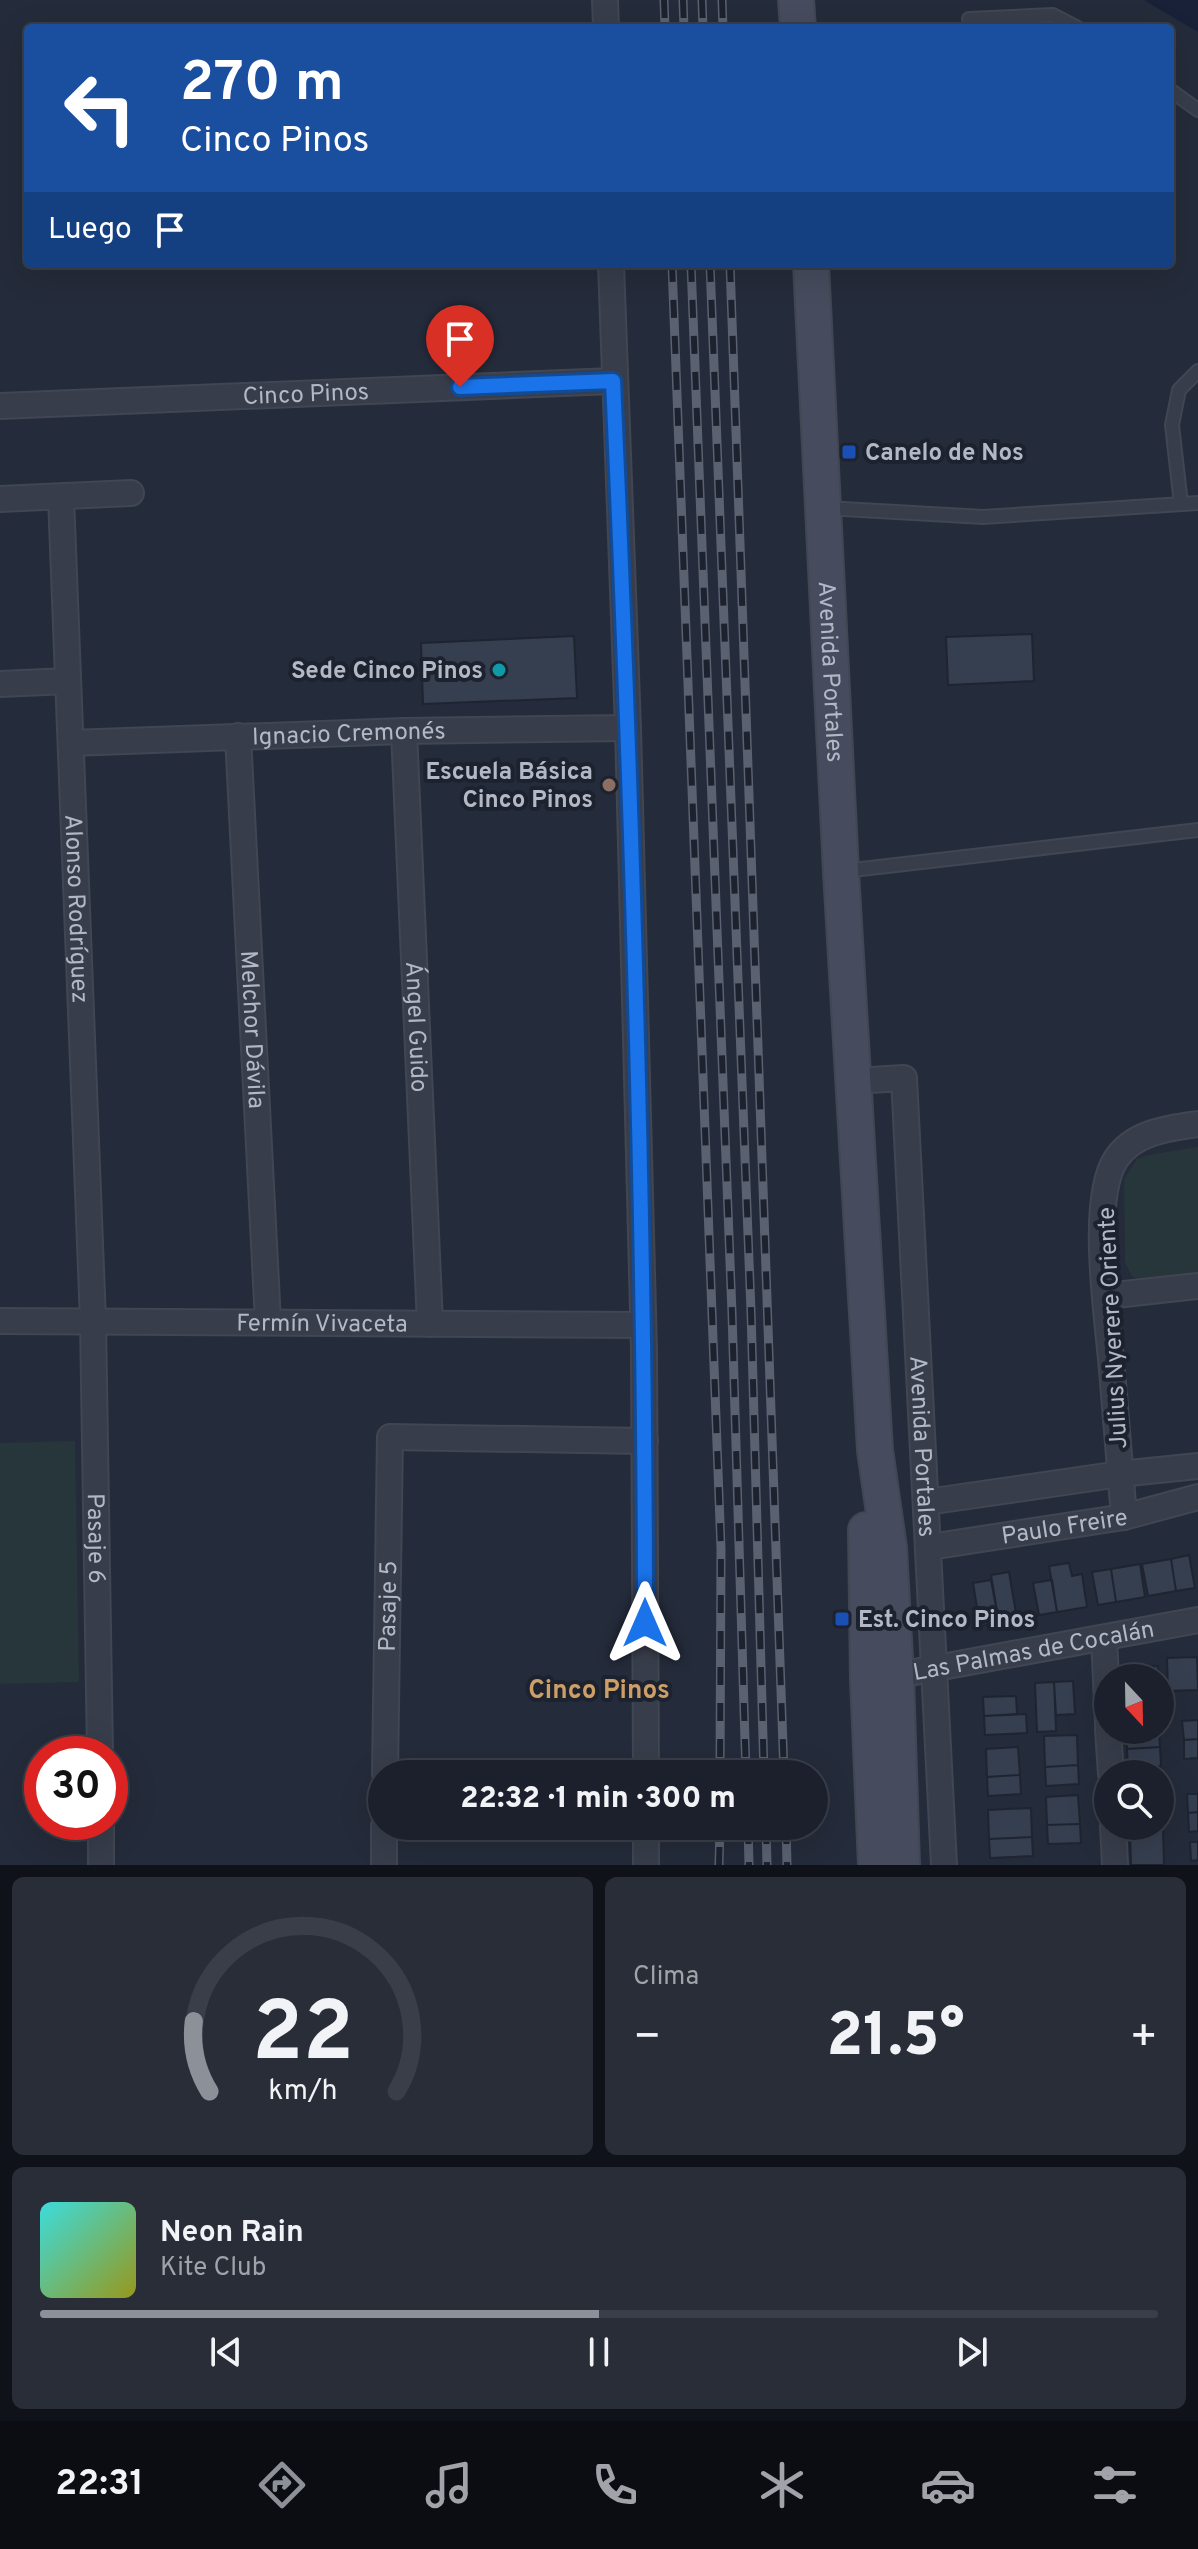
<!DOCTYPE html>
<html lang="es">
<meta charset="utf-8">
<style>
:root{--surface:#1b202c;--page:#282d38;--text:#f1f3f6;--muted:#a0a3a9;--line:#393e48;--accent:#8c9099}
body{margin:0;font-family:Overpass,sans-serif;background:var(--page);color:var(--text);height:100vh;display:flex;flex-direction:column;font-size:30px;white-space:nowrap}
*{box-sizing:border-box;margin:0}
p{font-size:26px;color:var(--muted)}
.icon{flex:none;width:44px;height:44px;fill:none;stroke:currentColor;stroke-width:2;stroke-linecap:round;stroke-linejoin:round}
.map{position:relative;height:1865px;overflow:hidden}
.sheet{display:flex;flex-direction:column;gap:12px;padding:12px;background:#0f1218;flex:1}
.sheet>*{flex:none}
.hud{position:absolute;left:24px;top:24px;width:1150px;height:244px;border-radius:8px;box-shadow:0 8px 32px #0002,0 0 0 2px var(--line);background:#1a4fa0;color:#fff;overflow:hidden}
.needle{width:52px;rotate:158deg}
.tools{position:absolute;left:1094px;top:1664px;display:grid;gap:16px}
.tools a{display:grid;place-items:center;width:80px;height:80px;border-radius:50%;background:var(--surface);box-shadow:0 8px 32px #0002,0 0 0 2px var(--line);font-size:40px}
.speed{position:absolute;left:24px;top:1736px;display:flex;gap:16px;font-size:40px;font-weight:700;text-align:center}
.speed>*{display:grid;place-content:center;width:104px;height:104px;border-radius:50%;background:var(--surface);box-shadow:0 8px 32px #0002,0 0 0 2px var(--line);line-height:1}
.speed .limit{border:12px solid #d22;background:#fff;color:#111}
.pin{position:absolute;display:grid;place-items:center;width:68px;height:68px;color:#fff;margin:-82px -34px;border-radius:50% 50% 50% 0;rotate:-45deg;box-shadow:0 0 8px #0007}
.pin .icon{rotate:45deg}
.me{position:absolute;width:88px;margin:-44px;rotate:0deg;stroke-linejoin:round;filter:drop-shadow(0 0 6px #0008)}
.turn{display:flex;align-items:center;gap:28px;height:168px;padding:0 24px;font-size:36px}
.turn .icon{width:104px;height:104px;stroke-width:2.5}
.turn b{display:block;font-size:56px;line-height:68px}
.then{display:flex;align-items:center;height:76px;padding:0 24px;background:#0003;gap:16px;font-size:30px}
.big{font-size:60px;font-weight:800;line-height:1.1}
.sheet .card{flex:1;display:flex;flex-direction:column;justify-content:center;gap:12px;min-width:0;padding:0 28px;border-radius:12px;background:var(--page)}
.sheet .dial{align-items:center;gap:0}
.dial svg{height:208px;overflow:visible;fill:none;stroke:var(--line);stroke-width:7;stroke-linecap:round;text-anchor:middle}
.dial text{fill:var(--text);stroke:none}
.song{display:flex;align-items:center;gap:24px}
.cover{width:96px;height:96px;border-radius:12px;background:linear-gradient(135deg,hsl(180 70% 55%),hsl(60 70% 35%))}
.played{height:8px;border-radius:4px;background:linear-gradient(90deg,var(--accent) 50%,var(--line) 50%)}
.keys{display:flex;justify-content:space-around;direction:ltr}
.heat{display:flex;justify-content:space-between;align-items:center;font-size:44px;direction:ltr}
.sheet .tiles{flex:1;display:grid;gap:12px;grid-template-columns:1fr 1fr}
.card:last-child{grid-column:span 2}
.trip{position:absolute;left:368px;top:1760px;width:460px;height:80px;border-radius:40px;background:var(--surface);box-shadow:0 8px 32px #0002,0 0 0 2px var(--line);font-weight:800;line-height:80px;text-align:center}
.dock{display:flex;height:128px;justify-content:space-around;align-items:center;background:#0b0d12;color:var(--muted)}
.dock .icon{width:56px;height:56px}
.dock .on{color:var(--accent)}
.dock b{font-size:36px;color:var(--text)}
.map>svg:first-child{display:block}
</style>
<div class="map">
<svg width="1198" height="1865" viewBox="0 0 1198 1865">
<rect width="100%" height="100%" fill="#242b3a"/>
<path fill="#26363b" d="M1198,1147v128l-57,6 -9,-5 -7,-13 -1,-84 13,-20 11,-4z
M75,1441l4,241 -79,2v-241z"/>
<path fill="#182137" d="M1144,0h54v32z"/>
<path fill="#363f50" stroke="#1f2431" stroke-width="2" d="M1032,634l2,47 -86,4 -2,-48z
M574,636l3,62 -154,6 -2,-61z
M1189,1555l6,33 -19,3 -5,-32z
M1171,1559l5,32 -28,5 -6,-32z
M1069,1563l3,13 10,-2 5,33 -30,5 -8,-46z
M1140,1564l5,33 -29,5 -5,-33z
M1111,1569l5,33 -18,3 -6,-33z
M1009,1572l8,47 -18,4 -8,-48z
M991,1580l8,43 -19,3 -7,-43z
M1052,1580l5,32 -18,3 -6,-32z
M1197,1657l1,33 -30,1 -1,-33z
M1158,1666l1,12h-19l-1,-11z
M1139,1667l1,11h-19l-1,-10z
M1073,1681l2,33 -19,1 -2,-33z
M1054,1682l2,49 -19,1 -2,-49z
M1016,1696l1,18 -33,2 -1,-19z
M1026,1714l1,19 -42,2 -1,-19z
M1198,1720v19l-14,1 -2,-19z
M1126,1730h33l1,17 -33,2z
M1077,1735l1,30 -33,2 -1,-31z
M1198,1739v19l-14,1v-19z
M1018,1747l2,28 -33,2 -1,-28z
M1160,1747l1,19 -33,2 -1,-19z
M1078,1765l1,19 -33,2 -1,-19z
M1020,1775l1,19 -33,2 -1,-19z
M1187,1794h11v18l-10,1z
M1078,1795l2,29 -33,1 -1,-28z
M1031,1808l1,29 -43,2 -1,-29z
M1160,1811l3,19 -33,2v-6h30z
M1198,1812v19l-9,1 -1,-19z
M1080,1824l1,19 -33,1 -1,-19z
M1163,1830l1,35h-33l-1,-33z
M1032,1837l1,19 -43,2 -1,-19z
M1190,1842h8v18l-7,1z"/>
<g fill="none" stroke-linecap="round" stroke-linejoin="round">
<defs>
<path id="lane" d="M969,19l84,-4 25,13
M1170,90l28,20
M1181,504l-9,-79 7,-35 19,-19
M826,508l157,9 215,-14
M844,871l354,-41"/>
<g id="street">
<path d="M605,0l1,28"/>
<path d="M611,264l17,464 16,622 2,424"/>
<path id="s1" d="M0,406l613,-25"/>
<path id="s2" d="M61,497l32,824 7,433"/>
<path d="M0,499l131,-6"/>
<path d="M0,684l68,-3"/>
<path id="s3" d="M404,731l26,593"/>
<path id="s4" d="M238,736l30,586"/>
<path id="s5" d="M71,743l333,-12 224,-3"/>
<path id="s6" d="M853,1081l51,-3 40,787"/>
<path d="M1106,1296l92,-10"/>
<path id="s7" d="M0,1321l643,4"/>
<path d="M927,1502l193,-28 78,-8"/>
<path d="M1124,1517c-4,-49 -8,-98 -12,-147 -4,-50 -23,-170 4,-211 18,-27 53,-31 82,-35"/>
<path id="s8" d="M930,1547l194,-30 74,-20"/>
<path d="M1104,1638l4,85"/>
<path id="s9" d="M882,1678l316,-58"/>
<path d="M1108,1730l3,44"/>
<path id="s10" d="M385,1774l5,-337 255,4"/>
<path d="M101,1822v43"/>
<path d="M646,1826v39"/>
<path d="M1113,1826l2,39"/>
<path d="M384,1865v-39"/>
</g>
<g id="secondary">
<path d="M796,0l2,28"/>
<path id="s11" d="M811,264l30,608 34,578 14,98 7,129 6,188"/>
<path d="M866,1530l2,149 8,186"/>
</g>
</defs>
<use href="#lane" stroke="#414653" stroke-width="16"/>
<use href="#street" stroke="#414653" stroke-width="28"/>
<use href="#secondary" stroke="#414653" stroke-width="38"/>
<use href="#lane" stroke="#383d4b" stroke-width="12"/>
<use href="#street" stroke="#383d4b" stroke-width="24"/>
<use href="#secondary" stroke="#464c5d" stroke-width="34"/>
<defs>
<path id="rail" d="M664,0l1,28
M683,0l1,28
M702,0l1,28
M722,0l1,28
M672,264l49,1285 -1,225
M691,264l41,1049 14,461
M710,264l41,1047 13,463
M730,264l54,1510
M748,1826l1,39
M766,1826l1,39
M786,1826l1,39
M719,1865l1,-39"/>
</defs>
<use href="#rail" stroke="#5a6171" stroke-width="9"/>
<use href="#rail" stroke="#1d222f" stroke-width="6" stroke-dasharray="18" stroke-linecap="butt"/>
</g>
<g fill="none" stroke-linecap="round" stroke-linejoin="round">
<defs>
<path id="route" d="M460,387l153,-6c19,414 32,828 32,1242"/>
</defs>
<use href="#route" stroke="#114b97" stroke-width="20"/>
<use href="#route" stroke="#1a73e8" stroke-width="14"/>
</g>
<g fill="#1a4fb4" stroke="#1d222f" stroke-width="3">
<rect x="841" y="444" width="16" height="16" rx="4"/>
<rect x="834" y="1611" width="16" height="16" rx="4"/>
</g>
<circle fill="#0f9aa8" stroke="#1d222f" stroke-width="3" cx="499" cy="670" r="8"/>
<circle fill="#8d6e63" stroke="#1d222f" stroke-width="3" cx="609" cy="785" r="8"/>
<g text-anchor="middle" stroke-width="8" stroke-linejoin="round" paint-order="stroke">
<g font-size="24" fill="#b3b8c6" stroke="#1d222f">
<text dy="8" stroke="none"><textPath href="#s1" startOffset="306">Cinco Pinos</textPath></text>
<text dy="8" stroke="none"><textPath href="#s11" startOffset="408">Avenida Portales</textPath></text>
<text dy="8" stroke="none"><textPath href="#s5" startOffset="278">Ignacio Cremonés</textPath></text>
<text dy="8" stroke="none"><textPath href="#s2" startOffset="412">Alonso Rodríguez</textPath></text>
<text dy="8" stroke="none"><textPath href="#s3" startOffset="296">Ángel Guido</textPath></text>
<text dy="8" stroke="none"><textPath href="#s4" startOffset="294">Melchor Dávila</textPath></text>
<text dy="8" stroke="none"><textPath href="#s7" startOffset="322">Fermín Vivaceta</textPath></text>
<text transform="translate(1112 1328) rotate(-93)" y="8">Julius Nyerere Oriente</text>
<text dy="8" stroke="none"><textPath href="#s6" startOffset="420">Avenida Portales</textPath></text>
<text dy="8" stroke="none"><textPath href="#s8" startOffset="136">Paulo Freire</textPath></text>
<text dy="8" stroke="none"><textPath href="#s2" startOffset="1042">Pasaje 6</textPath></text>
<text dy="8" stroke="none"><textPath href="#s10" startOffset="168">Pasaje 5</textPath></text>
<text dy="8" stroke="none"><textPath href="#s9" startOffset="154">Las Palmas de Cocalán</textPath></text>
</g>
<g font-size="24" font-weight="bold" fill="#b3b8c6" stroke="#1d222f" text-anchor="start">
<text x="865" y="460">Canelo de Nos</text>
<text x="483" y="678" text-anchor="end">Sede Cinco Pinos</text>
<text x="593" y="779" text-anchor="end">Escuela Básica<tspan x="593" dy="28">Cinco Pinos</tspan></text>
<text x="858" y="1627">Est. Cinco Pinos</text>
</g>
<g font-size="26" font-weight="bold" fill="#cd9f67" stroke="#1d222f">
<text x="599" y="1698">Cinco Pinos</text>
</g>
</g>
</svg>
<div class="tools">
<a><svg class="needle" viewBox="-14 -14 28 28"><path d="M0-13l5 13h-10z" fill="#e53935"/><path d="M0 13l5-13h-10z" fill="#a0a3a9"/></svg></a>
<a><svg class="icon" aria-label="search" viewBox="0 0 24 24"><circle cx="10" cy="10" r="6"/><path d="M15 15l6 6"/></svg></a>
</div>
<div class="speed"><div class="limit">30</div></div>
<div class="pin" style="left:460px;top:387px;background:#d93025"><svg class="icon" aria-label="arrive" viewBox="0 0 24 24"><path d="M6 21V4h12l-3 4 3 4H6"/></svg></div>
<svg class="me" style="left:645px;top:1623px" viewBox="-20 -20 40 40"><path d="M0-17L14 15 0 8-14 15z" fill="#1a73e8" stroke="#fff" stroke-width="4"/></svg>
<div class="trip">22:32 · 1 min · 300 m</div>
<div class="hud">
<div class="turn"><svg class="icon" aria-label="left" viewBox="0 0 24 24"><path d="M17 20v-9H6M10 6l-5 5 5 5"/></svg><div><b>270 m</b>Cinco Pinos</div></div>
<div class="then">Luego<svg class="icon" aria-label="arrive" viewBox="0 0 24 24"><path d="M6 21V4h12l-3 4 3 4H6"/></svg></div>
</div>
</div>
<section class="sheet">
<div class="tiles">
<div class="card dial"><svg viewBox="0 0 100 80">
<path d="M14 69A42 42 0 1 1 86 69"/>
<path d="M14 69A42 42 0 0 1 8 42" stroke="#8c9099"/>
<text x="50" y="56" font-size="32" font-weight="700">22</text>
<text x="50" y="72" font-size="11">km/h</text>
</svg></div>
<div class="card"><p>Clima</p>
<div class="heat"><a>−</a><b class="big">21.5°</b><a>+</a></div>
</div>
<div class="card">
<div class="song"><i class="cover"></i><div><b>Neon Rain</b><p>Kite Club</p></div></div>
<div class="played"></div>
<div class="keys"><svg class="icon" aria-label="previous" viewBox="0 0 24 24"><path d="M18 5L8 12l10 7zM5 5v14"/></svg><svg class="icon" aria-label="pause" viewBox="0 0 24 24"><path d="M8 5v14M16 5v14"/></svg><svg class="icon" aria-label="next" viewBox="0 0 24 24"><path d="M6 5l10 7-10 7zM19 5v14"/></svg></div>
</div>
</div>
</section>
<nav class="dock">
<b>22:31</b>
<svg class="icon on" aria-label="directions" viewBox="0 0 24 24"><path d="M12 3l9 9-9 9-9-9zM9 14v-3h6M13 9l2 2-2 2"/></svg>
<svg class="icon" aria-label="music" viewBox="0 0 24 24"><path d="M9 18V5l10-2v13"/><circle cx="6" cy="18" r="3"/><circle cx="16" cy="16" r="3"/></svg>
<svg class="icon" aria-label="phone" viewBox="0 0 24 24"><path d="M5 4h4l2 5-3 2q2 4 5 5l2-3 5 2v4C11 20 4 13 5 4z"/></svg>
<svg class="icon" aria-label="climate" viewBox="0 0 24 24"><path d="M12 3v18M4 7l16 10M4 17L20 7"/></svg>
<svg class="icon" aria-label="car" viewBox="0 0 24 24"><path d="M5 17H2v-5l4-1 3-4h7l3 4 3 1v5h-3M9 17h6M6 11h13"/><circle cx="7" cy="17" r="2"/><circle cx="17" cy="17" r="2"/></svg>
<svg class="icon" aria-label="filters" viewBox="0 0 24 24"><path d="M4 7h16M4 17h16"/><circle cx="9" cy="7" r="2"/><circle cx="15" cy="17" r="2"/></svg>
</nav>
